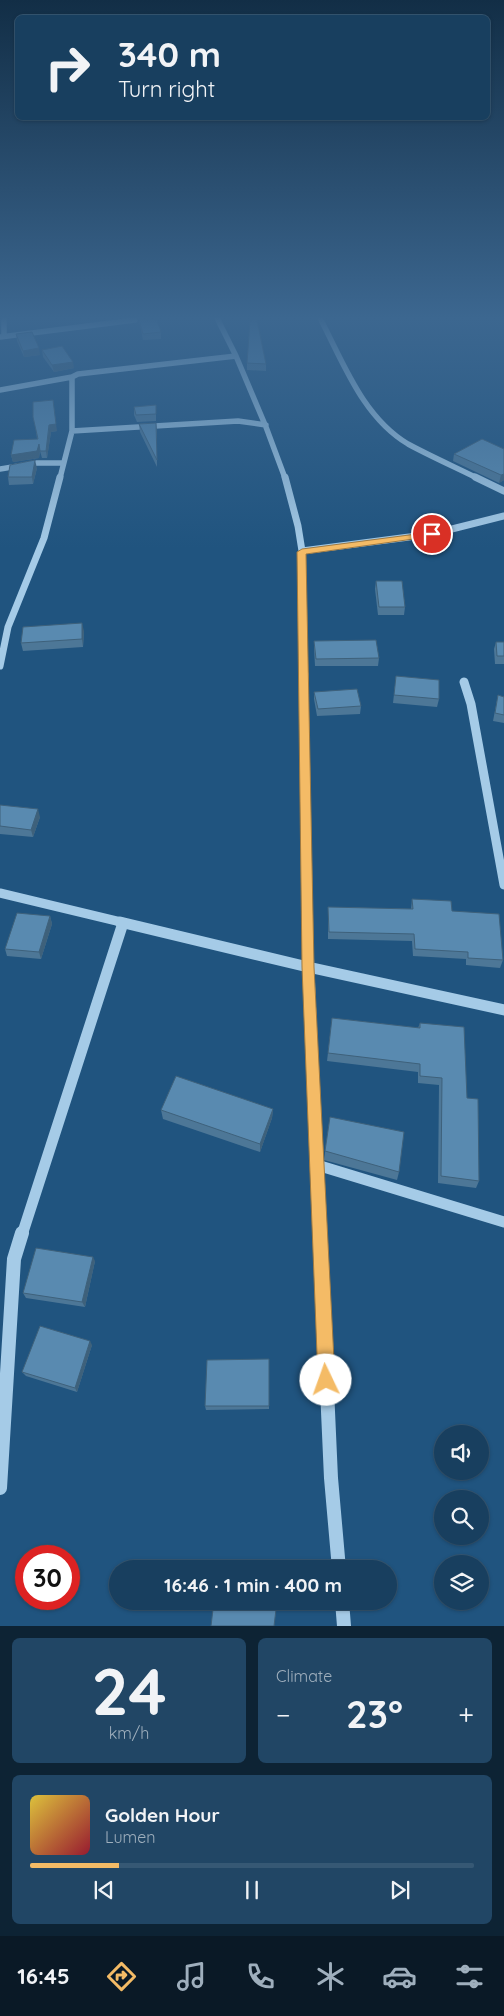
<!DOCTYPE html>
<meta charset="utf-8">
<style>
:root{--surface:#183f5f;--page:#214665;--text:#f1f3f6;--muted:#9fafbd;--line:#365874;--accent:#f4bb66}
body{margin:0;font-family:Quicksand,sans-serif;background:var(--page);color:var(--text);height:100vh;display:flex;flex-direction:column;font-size:19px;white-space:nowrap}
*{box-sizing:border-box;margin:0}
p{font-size:16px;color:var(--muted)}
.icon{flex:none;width:28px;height:28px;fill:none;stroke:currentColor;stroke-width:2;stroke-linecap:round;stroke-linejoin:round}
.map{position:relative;height:1626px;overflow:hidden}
.drawer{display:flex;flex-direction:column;gap:12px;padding:12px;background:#0d2334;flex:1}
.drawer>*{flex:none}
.top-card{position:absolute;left:15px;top:15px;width:475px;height:105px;border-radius:8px;box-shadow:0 1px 4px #0004,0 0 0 1px var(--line);background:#183f5f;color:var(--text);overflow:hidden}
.buttons{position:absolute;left:434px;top:1425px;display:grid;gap:10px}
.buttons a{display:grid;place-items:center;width:55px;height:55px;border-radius:50%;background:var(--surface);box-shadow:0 1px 4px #0004,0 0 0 1px var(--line);font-size:25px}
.speed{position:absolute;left:15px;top:1545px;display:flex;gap:10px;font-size:25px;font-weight:700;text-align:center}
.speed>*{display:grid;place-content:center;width:65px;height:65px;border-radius:50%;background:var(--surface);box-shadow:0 1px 4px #0004,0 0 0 1px var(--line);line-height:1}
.speed .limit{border:8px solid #d22;background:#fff;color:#111}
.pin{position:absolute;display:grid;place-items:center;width:42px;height:42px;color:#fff;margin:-21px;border:2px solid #fff;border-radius:50%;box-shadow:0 1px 5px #0007}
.me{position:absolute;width:55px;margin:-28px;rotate:357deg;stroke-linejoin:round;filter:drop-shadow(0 0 4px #0008)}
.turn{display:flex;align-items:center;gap:18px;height:105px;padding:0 20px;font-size:22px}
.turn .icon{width:65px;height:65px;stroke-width:2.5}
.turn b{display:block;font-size:35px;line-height:42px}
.big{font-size:38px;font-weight:800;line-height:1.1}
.drawer .tile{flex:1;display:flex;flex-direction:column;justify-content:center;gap:8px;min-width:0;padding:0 18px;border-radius:8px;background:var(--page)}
.drawer .dial{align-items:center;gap:0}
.dial b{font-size:65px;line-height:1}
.song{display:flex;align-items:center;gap:15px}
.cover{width:60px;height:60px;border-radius:8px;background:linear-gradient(135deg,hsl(50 70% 55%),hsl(350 70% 35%))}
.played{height:5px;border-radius:2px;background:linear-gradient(90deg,var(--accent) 20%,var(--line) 20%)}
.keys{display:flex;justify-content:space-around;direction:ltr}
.heat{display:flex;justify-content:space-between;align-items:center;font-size:28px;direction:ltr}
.drawer .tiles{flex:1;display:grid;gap:12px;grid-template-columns:1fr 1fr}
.tile:last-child{grid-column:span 2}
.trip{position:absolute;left:109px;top:1560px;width:288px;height:50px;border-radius:25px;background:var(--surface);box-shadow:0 1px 4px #0004,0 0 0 1px var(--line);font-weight:800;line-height:50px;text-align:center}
.tab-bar{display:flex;height:80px;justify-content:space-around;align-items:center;background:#0a1926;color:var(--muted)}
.tab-bar .icon{width:35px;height:35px}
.tab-bar .active{color:var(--accent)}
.tab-bar b{font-size:22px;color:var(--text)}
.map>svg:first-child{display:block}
</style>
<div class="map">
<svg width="504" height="1626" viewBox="0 0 504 1626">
<rect width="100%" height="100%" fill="#20547f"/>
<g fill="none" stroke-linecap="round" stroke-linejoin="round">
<path stroke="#a5cbe7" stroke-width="5.5" d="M4,320v16
M321,320c23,44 42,97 87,124 22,12 47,23 69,34
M0,337l135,-17
M236,356l30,71 19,51
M0,390l72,-13
M72,431l166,-10 28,4
M0,469l37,-6h26
M60,478l12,-47v-54l6,-3 158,-18 -18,-36"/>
<path stroke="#a5cbe7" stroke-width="7" d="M285,477l13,49 4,25 2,124
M475,477l29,14
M302,551l130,-17 72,-18
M0,666l8,-39 36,-89 16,-61"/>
<path stroke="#a5cbe7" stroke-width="9" d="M304,674l3,249
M464,682l7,22 33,181
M0,893l125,30"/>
<path stroke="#a5cbe7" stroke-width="11" d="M120,922l188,45 196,43
M307,922l13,313
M317,1165l187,57
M22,1235l101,-312"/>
<path stroke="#a5cbe7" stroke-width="14" d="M320,1233l11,245 8,91
M0,1488l14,-229 8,-26
M342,1601l2,25"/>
</g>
<path fill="#4d7797" d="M139,320h18l4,12v7l-18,1z
M16,334l24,21 -16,2 -7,-16z
M42,350l32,18 -20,4 -11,-15z
M247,363l19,1v7l-19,-1z
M33,402l24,29 -6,1 -4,26h-5l-2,-7 -1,7 -26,4 -2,-7 26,-16z
M156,405v16l-19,1 -3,-7v-8z
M156,423l1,8v36l-17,-35 -1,-8z
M504,449v31l-5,3 -46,-22 1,-7z
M37,468l-4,16 -24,1 -1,-8z
M376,581l29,26 -1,8h-26l-3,-26z
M84,631l-1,16 -60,4 -2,-8z
M314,641l65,17 -1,8h-63l-1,-18z
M496,642h8v22h-9l-1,-15z
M396,676l43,23 -2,8 -44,-4z
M314,692l47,14 -1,8 -43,2 -3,-17z
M498,695l6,2v26l-11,-2z
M0,805l40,12 -7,20 -33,-3z
M412,899l40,12 51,49 -3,8 -34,-3v-6l-53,-3 -1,-15 -84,-2v-32l83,2z
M50,916l2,8 -11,35 -34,-3 -2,-7z
M332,1018l86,10 2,-5 47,75 12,83 -3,7 -38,-5 1,-98 -21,-2v-11l-91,-11z
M273,1109l-1,9 -12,34 -97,-33 -2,-9z
M330,1117l69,55 -2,8 -73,-20z
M95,1261l-10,46 -59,-9 -3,-5z
M92,1345l-15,47 -51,-16 -4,-4z
M205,1406h64v3l-63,1z"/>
<path fill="#3e617b" d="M39,348l1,7 -16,2 -1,-6z
M73,362l1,6 -20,4 -2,-7z
M53,400l4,31 -6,1 -4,26 -1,-7z
M39,444l1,7 -1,7 -26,4 -2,-7z
M35,460l2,8 -4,16 -1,-7z
M504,474v6l-5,3 2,-8z
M82,623l2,8 -1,16 -1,-8z
M38,809l2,8 -7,20 -2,-7z
M50,916l2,8 -11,35 -2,-7z
M273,1109l-1,9 -12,34v-8z
M93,1257l2,4 -10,46 -3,-5z
M90,1341l2,4 -15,47 -2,-4z"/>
<path fill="#598ab0" stroke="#3e617b" d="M139,320h18l4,12 -18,2z
M250,320h7l9,44 -19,-1z
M32,332l7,16 -16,3 -7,-17z
M62,346l11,16 -21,3 -10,-15z
M53,400l3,24 -7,1 -3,26h-6l-1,-7 -2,7 -26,4 3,-15 24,-1 -5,-22v-15z
M156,405v9l-20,1 -2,-8z
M156,423l1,37 -18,-36z
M482,439l22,10v25l-3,1 -47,-21z
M35,460l-3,17h-24l2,-12z
M376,581h26l3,26h-26z
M82,623v16l-61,4 2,-16z
M376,640l3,18 -63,1 -2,-18z
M496,642h8v14h-7z
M396,676l43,4v19l-45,-4z
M357,689l4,17 -43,3 -4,-17z
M498,695l6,2v18l-9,-2z
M0,805l38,4 -7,21 -31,-4z
M412,899l39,2 1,10 47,3 4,46 -35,-2v-6l-53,-3 -1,-15 -85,-2 -1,-25 85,2z
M17,913l33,3 -11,36 -34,-3z
M332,1018l88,10v-5l44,4 3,71 11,1 1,82 -38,-5 1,-98 -22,-2v-12l-92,-11z
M176,1076l97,33 -13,35 -99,-34z
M330,1117l74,15 -5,40 -74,-21z
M36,1248l57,9 -11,45 -59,-9z
M40,1326l50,15 -15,47 -53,-16z
M269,1359v47h-64l2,-46z
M214,1601h63l-3,25h-63z"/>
<linearGradient id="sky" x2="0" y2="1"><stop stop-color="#122e46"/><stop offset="0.58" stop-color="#3c6790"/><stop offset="1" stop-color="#3c6790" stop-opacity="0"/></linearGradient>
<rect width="504" height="548" fill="url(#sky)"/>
<path fill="#f4bb66" stroke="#9f7a42" d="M432,532h3v4l-129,18 8,413 21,413 -2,6 -7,3 -6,-3 -2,-6 -16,-413 -5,-415 5,-3z"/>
</svg>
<div class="buttons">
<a><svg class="icon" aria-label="sound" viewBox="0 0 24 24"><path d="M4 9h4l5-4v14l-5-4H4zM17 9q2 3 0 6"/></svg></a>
<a><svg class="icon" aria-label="search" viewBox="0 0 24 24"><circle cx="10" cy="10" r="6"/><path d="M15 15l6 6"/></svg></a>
<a><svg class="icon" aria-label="layers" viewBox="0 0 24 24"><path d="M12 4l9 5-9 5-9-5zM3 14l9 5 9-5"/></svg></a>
</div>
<div class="speed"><div class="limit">30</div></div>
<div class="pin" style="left:432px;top:534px;background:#d93025"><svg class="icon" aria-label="arrive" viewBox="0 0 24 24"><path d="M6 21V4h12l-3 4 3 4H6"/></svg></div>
<svg class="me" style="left:326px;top:1380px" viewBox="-20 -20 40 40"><circle r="19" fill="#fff"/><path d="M0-13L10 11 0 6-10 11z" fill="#f4bb66"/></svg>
<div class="trip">16:46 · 1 min · 400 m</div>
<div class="top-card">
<div class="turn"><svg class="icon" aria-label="right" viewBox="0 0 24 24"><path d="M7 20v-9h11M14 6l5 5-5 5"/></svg><div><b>340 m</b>Turn right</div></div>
</div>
</div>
<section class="drawer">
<div class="tiles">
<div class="tile dial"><b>24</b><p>km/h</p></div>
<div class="tile"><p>Climate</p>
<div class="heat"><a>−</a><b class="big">23°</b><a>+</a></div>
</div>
<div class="tile">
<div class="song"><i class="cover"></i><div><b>Golden Hour</b><p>Lumen</p></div></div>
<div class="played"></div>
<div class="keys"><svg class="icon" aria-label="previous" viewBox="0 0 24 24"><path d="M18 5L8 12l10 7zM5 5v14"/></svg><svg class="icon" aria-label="pause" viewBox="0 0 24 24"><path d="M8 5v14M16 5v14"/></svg><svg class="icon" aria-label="next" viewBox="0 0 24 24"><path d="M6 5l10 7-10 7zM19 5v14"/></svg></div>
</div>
</div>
</section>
<nav class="tab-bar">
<b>16:45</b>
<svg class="icon active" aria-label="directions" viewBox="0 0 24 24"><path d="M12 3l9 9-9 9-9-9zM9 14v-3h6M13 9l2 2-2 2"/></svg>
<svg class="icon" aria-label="music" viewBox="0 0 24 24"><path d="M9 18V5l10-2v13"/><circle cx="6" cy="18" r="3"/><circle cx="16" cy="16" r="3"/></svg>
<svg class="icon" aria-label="phone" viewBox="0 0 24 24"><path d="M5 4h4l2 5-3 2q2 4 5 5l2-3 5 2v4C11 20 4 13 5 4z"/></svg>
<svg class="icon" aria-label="climate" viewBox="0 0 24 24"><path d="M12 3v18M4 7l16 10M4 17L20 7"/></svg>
<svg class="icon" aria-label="car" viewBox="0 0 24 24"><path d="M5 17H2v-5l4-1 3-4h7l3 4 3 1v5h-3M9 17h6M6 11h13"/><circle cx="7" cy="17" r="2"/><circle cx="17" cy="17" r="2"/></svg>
<svg class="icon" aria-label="filters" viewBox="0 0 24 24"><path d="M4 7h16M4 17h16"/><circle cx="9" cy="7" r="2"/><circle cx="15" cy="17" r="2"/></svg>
</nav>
